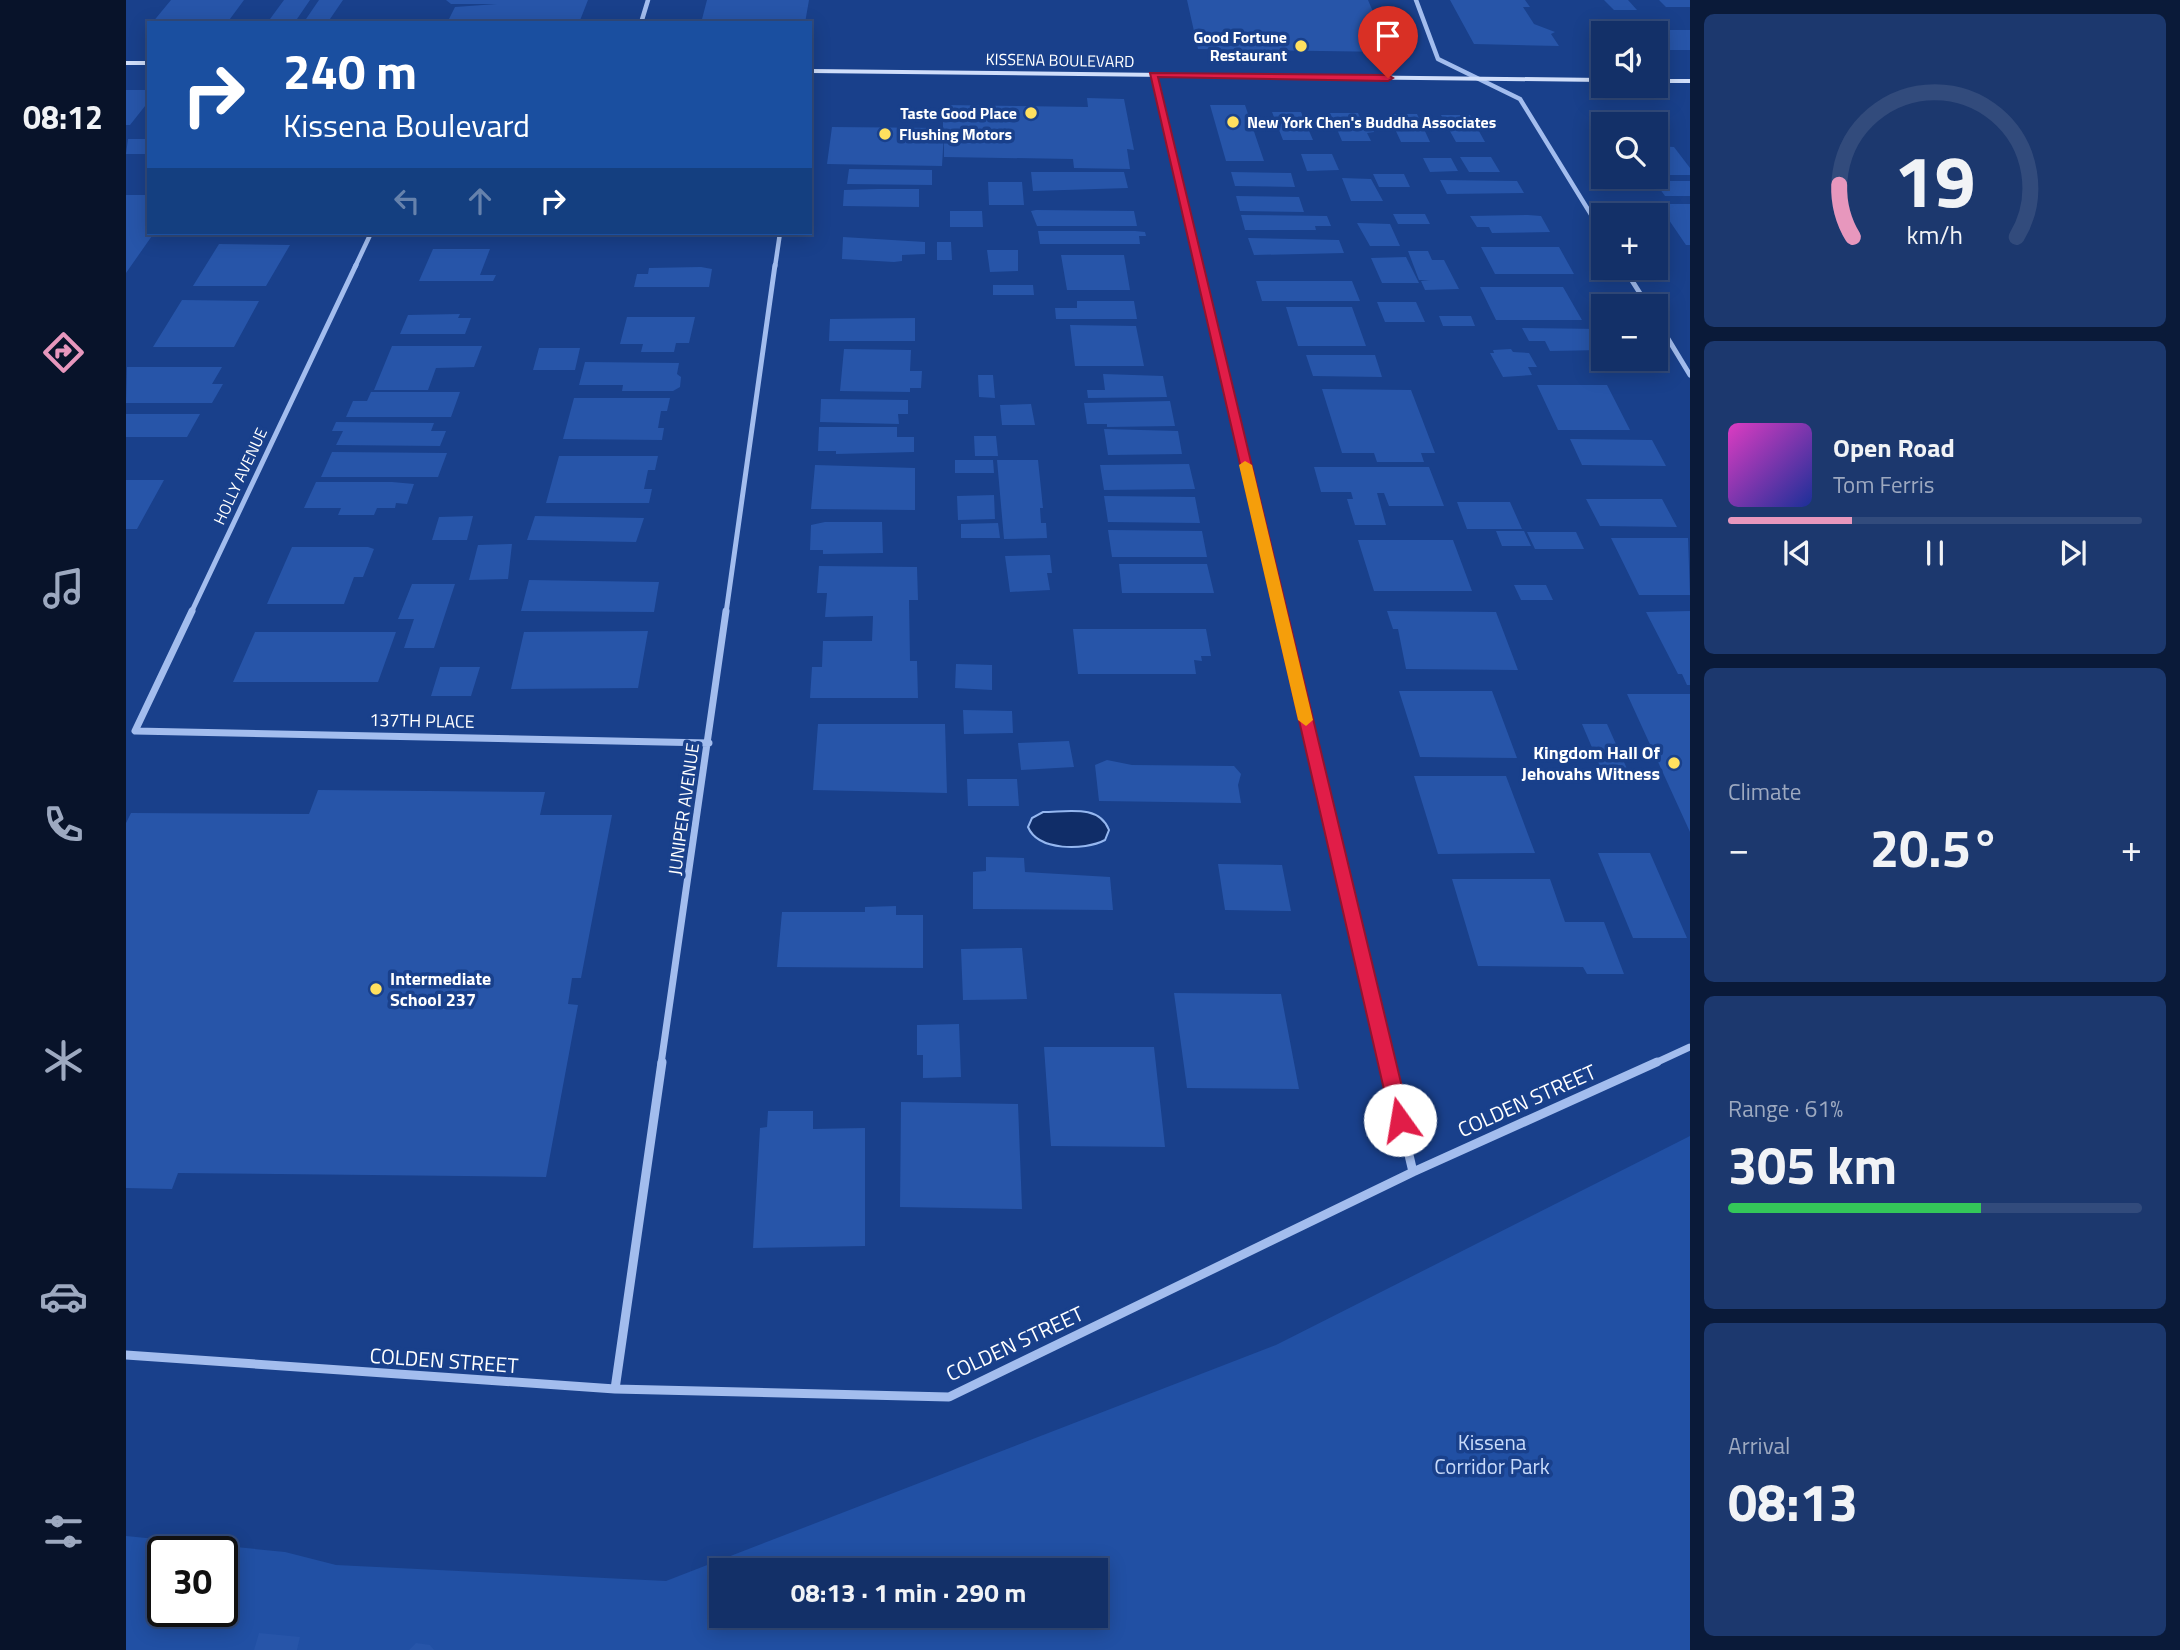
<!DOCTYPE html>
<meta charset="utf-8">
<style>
:root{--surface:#133068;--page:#1c386e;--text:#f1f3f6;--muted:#9da9c0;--line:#324b7c;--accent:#e797bd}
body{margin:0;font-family:"Titillium Web",sans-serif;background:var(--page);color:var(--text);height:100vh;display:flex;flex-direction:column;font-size:26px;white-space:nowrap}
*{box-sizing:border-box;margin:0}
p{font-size:23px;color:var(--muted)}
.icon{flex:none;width:38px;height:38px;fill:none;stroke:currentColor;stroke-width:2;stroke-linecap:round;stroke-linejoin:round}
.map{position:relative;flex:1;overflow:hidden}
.side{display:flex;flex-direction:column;gap:14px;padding:14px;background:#0a1a39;width:490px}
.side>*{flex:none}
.hud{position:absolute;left:21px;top:21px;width:665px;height:214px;border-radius:0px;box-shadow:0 4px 18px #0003,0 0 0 2px var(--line);background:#1a4fa0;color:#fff;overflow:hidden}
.fabs{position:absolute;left:1465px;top:21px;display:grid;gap:14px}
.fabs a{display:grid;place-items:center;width:77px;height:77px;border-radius:0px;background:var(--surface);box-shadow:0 4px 18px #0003,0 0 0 2px var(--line);font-size:35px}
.speed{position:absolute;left:21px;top:1536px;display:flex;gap:14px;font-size:35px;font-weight:700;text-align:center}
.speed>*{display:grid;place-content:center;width:91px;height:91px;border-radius:50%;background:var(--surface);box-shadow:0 4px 18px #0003,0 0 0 2px var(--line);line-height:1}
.speed .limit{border:4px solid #111;border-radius:10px;background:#fff;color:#111}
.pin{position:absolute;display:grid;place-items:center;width:60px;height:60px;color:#fff;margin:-72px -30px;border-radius:50% 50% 50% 0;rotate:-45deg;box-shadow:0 0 7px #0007}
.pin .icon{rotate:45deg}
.me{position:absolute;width:77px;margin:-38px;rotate:347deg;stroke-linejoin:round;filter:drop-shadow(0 0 5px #0008)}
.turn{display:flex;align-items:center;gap:24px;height:147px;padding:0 21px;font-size:32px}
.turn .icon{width:91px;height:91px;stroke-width:2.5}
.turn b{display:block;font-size:49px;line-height:60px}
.lanes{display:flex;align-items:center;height:66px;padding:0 21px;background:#0003;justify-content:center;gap:35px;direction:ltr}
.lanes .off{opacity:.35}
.big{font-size:52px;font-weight:700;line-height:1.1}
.side .widget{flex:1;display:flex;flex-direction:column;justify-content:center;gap:10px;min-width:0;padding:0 24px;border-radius:10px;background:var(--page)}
.side .dial{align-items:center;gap:0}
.dial svg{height:182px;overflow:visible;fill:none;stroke:var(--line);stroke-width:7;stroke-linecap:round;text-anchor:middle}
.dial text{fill:var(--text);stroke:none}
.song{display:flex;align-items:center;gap:21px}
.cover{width:84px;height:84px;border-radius:10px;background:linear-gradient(135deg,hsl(310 70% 55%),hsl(230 70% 35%))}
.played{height:7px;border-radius:4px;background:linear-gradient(90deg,var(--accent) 30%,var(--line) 30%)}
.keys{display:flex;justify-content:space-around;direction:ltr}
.heat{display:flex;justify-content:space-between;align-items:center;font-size:38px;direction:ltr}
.charge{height:10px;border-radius:5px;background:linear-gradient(90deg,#34c759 61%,var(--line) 0)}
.trip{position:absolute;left:583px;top:1558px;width:399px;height:70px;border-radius:0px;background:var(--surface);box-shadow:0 4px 18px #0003,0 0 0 2px var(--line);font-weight:700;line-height:70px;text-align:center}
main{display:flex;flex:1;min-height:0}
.menu{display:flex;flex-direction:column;width:126px;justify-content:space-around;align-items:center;background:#08132a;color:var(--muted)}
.menu .icon{width:49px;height:49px}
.menu .active{color:var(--accent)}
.menu b{font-size:32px;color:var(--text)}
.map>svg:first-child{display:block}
</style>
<main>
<nav class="menu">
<b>08:12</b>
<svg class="icon active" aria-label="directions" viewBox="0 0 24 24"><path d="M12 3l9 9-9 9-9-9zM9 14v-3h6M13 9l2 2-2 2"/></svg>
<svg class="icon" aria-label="music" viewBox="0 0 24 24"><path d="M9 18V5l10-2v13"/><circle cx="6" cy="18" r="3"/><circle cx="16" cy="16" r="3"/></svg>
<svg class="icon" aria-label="phone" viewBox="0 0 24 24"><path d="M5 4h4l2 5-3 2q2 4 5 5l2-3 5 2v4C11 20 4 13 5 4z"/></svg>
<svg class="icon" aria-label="climate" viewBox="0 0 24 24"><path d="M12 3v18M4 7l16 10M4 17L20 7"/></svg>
<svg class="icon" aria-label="car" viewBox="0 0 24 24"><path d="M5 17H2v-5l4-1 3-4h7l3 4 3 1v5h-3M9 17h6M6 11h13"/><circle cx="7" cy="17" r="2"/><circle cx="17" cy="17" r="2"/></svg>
<svg class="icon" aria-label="filters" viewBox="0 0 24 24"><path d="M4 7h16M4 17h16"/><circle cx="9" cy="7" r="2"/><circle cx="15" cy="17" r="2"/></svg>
</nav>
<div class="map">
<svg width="1564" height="1650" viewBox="0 0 1564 1650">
<rect width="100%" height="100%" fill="#19408b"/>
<path fill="#2150a4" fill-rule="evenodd" d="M1564,1136v514h-1564v-114l159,16 51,13 330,16 610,-236zM37,1552h59v60h-59zM595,1570h375v45h-375z"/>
<path fill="#102d68" stroke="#95b7f0" stroke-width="2" d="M917,812c24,0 56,-8 66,18l-4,10c-21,11 -67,11 -77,-13l4,-9z"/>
<path fill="#2755a9" d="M45,0h73l-17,23h-75z
M158,0h26l-13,19h-27z
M193,0h24l-13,19h-24z
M320,0h142l-9,23h-132l8,-16 42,-3h-46z
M581,0h102l-4,23h-104z
M1061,0h181l22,52 -192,-3z
M1324,0h75l5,7h-7l11,17 21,8 -4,2 8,12 -85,-2z
M1478,0h24l9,10h-23z
M1533,0h31v7h-24z
M1499,30h65v20h-34v-17h-28z
M0,90h23v11l-19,24h-4z
M961,98l37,1 10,51 -7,-1 3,20 -56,-1 -1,-9 -129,-2v-25l-2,34 -115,-2 5,-37 111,1v-23l145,2z
M1084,105h35l19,56h-38z
M1146,112h29l12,28h-30z
M1469,112h53l21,26h-13v-14h-53z
M1204,113h28l6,13h7l3,6 -7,1 4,8h-29z
M1262,114h29l13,28h-29z
M1315,115h29l15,27h-29z
M2,139h21v15h-23z
M1530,146l18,1 16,21v7h-34z
M1175,154h31l7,16 -32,1z
M1334,157h31l9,15h-31z
M1297,158h28l7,13 -28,1z
M723,169l83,1v15l-85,-1z
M905,172h93l4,16 -95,3z
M1105,172l60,1 4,14 -60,-1z
M1247,174h31l6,13h-31z
M1216,178l29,1 12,22h-32z
M1314,180l77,1 7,12 -77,1z
M1528,181h36v15h-25z
M862,182h34l2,23h-35z
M752,189h41v18l-76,-1 1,-16z
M0,195h23v38h5l-28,40z
M1110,196l63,1 5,15 -64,-1z
M1532,204h32v41h-4z
M910,210l98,1 3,15h-100l-6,-15z
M824,211h32l1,16h-33z
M1267,214h32l5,10h-32z
M1115,215l86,1 4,10h-16l1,4h-71z
M1402,215l13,1 9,16 -58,1 -3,-6h-12l-7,-11z
M1231,223l33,1 10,22h-30z
M912,231h97l10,1 1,4h-7l1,8h-100z
M717,237l82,5v12l-23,1v6l-8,1 -52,-3z
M1122,238l91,2 5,13 -90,2z
M811,242h14l1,18h-15z
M93,244l71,1 -24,41h-73z
M1355,247h78l15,27h-79z
M307,249h57l-10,26h16l-3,6h-74z
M861,250h31v21l-28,1z
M1282,251h20l4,9h12l15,29 -34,1 -4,-9 9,-1h-11z
M935,255h63l6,35h-63z
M1280,257l13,26h-37l-11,-25z
M575,267l11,2 -3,18h-75l3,-13h11l1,-6z
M1130,281h96l8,20h-98z
M867,285h40l1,10h-41z
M1354,287h83l19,33h-86z
M56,300l77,1 -25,46h-81z
M951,301h57l3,18h-81l-1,-11h22z
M1251,302h39l9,20h-40z
M1160,307h66l14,39h-68z
M334,314l-2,4h13l-6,16h-65l8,-19z
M1313,316h32l4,10h-32z
M501,317h68l-6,26h-13l-2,9h-33l2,-8h-23z
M789,318v23h-86l1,-22z
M944,325l66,1 8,40h-69z
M1396,328l80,1 1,21 -53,1 -5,-10h-16z
M266,346h90l-8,21 -38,1 -8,22h-54z
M413,348h41l-5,22h-42z
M718,349l67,1 -1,21h12l-1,17h-11v4l-70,-1z
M1385,349l2,3 16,1 8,14h-9l4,8 -29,2 -13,-24h4l-1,-3z
M1180,355h69l7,22 -69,-1z
M459,362l94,1 -2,11 4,3 -1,10 -7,4h-51l1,-6h-44z
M1,367h95l-10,17h11l-11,19h-86z
M977,374l60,2 4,21 -79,1 -1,-8h18z
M852,375h15l2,23 -16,-1z
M1411,385h70l23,45h-72z
M1196,389l89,1 24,63h-14l3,9h-47l-3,-9h-32z
M245,392h89l-9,25h-105l7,-16h14z
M448,398h96l-3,13h-6l-3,17h6l-2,12 -99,-1z
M695,399l87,1v14h-10l1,10 -79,-2z
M1044,401l5,25 -68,1v-3h-20l-3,-21z
M905,404l4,21h-33l-2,-20z
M0,414h74l-13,23h-61z
M210,422l98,1 -3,8h15l-6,15 -104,-1 7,-14h-11z
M693,427h78v10h17v15l-78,2v-3h-18z
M978,429l74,2 4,23 -74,1z
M848,436h22l2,20h-23z
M1444,439l82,1 14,26 -84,-1z
M206,452l115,1 -9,24h-117z
M433,456h99l-3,14h-7l-4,19h8l-3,14h-103z
M829,460h38l1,13h-39z
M871,460h41l5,48h-3l1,15h5l1,15 -43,1z
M1063,464l6,25 -91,1 -4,-25z
M689,465l100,3v42l-104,-1z
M1188,467h115l15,39h-55l-5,-13h-7l9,32h-31l-8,-26h6l-2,-7h-30z
M0,480h38l-27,49h-11z
M190,482h76l22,2 -7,20 -11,-1 -1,5h-18l-3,7h-36l3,-7h-37z
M868,495l1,24 -37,1 -1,-24z
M978,496l91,1 5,26 -92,-1z
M1460,499h76l15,28 -77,-1z
M1331,502h53l12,27h-55z
M347,516l-6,24h-35l7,-23z
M409,516l109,2 -8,24 -109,-2z
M699,522h57l1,31 -60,1v-4h-13l1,-25z
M872,523l2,15h-39v-14z
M982,530l94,1 5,26h-95z
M1370,531h28l7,15h-29z
M1401,532h49l8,17h-49z
M1485,538h77l2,57h-51z
M1232,540h95l19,51h-98z
M386,544l-4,35 -39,1 9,-35z
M166,547h76l6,2 -11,28h-9l-10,27h-77z
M924,555l2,18h-5l3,17 -40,2 -5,-36z
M993,564h88l7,29h-92z
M693,566l98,1 1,33h-9l1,61h7l1,37h-108l2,-31h10l1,-26h49l1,-25 -48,1 2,-24h-10z
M403,580l61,1 69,1 -5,30 -133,-1z
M286,584h43l-21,64h-30l10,-29h-16z
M1388,585h32l7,15h-32z
M1261,611l109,1 22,58 -112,-1 -8,-40h-5z
M1564,611v74h-3l-5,-11h-4l-32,-62z
M947,629h133l5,27h-10l1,5 -8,-1 2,14h-118z
M522,631l-10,57 -127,1 13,-57z
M129,632h141l-18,50h-145z
M830,664l36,1v25l-37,-2z
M314,667h40l-9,29h-40z
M1273,691h93l25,67 -97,-1z
M1501,694h63v138z
M837,710l49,1 1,22 -49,1z
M692,724h127l2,69 -134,-3z
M1456,724h25l21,47h-26z
M943,741l5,26 -53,3 -3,-27z
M981,760l25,5 102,1 7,8 -3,11 3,18 -142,-2 -4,-36z
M1288,776h92l29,77 -97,1z
M841,779h50l2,27h-51z
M192,790l227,2 -5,23h72l-31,163h-9l-4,26 10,1 -32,172 -368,-4 -6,16 -46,-1v-365l5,-10 178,1z
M1472,853h52l37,85h-54z
M860,857l38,1 1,14 85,5 3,33 -140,-1v-37l13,-1z
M1092,864l64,1 9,46 -66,-1z
M1326,879h98l15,43h39l20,52h-37l-4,-7 -105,-1z
M770,906v9h27v53l-146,-1 5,-55h83v-5z
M896,948l5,51 -64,1 -2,-51z
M1048,993l107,1 18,95 -112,-1z
M833,1024l2,53 -38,1v-23h-6v-30z
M918,1047h110l11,100 -114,-1z
M775,1102l117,2 4,105 -122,-2z
M642,1111h45v18l52,-1v118l-112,2 7,-120 7,-1z
M133,1633l41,4 -3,13h-43z
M290,1643l14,2 4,5h-25z"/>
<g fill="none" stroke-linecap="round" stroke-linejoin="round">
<path stroke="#a3bdee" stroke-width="4.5" d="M1290,0l22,59 82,40 83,135
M515,23l7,-23
M1027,75l45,192
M229,267l16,-34
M649,267l5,-34"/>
<path stroke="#a3bdee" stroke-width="5" d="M1072,265l82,348
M1498,268l24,38
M1530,319l34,56
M65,613l165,-348
M600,613l49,-348"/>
<path stroke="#a3bdee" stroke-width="7" d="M66,611l-57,120 574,12
M1154,611l107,453
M535,1064l65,-453
M1527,1064l37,-17"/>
<path stroke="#a3bdee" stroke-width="9" d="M1261,1062l26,110
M0,1355l489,34 334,8 464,-225 244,-110
M489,1389l47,-327"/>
<path fill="#d0defa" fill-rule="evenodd" d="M0,61h23v4h-23z
M684,69l793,9v4l-793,-9z
M1530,79h34v4h-34z"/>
</g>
<path fill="#e11d48" stroke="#92132f" stroke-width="2" d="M1024,73l238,2 5,3 -5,3 -230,-4 252,1043 -3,6 -7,3 -6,-3 -3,-6z"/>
<path fill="#f59e0b" d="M1119,461l7,4 61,255 -7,6 -8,-6 -59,-255z"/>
<g fill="#ffe05f" stroke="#19408b" stroke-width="2.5">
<circle cx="1175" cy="46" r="7"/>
<circle cx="905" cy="113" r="7"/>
<circle cx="1107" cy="122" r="7"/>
<circle cx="759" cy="134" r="7"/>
<circle cx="1548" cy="763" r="7"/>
<circle cx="250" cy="989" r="7"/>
</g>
<g text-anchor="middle" stroke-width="7" stroke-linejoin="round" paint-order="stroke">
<g font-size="16" font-weight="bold" fill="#fff" stroke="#19408b" text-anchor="end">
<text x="1161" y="43">Good Fortune<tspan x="1161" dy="18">Restaurant</tspan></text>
<text x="891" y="119">Taste Good Place</text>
<text x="1121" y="128" text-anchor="start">New York Chen's Buddha Associates</text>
<text x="773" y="140" text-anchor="start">Flushing Motors</text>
</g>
<g font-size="16" fill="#fff" stroke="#19408b">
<text transform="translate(934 60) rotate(1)" y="6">KISSENA BOULEVARD</text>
<text transform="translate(114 476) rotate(-65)" y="6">HOLLY AVENUE</text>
</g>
<g font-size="18" fill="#fff" stroke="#19408b">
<text transform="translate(296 721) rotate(1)" y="6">137TH PLACE</text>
<text transform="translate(558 809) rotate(-82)" y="6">JUNIPER AVENUE</text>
</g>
<g font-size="18" font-weight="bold" fill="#fff" stroke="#19408b" text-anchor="end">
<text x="1534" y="759">Kingdom Hall Of<tspan x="1534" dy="21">Jehovahs Witness</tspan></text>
<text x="264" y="985" text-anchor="start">Intermediate<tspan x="264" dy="21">School 237</tspan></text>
</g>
<g font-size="21" fill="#fff" stroke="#19408b">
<text transform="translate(1401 1101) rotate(-24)" y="7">COLDEN STREET</text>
<text transform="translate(889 1344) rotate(-25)" y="7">COLDEN STREET</text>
<text transform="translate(318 1361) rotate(4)" y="7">COLDEN STREET</text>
</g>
<g font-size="21" fill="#c8dafa" stroke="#19408b">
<text x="1366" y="1450">Kissena<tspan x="1366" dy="24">Corridor Park</tspan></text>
</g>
</g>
</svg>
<div class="fabs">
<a><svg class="icon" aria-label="sound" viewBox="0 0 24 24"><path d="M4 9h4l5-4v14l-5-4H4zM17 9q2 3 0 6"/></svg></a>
<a><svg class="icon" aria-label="search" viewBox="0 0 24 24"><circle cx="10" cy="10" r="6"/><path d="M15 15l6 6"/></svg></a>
<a>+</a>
<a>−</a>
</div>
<div class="speed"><div class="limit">30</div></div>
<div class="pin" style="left:1262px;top:78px;background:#d93025"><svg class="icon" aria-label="arrive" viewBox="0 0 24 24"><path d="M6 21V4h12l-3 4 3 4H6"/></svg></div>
<svg class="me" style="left:1274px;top:1120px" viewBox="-20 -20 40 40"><circle r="19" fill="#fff"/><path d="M0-13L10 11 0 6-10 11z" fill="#e11d48"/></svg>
<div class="trip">08:13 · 1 min · 290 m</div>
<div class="hud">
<div class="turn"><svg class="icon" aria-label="right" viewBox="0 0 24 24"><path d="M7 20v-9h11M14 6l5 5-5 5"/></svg><div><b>240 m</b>Kissena Boulevard</div></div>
<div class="lanes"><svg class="icon off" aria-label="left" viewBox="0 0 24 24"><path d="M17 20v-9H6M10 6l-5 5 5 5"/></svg><svg class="icon off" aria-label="ahead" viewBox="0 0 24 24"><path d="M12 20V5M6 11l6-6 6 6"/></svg><svg class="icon" aria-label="right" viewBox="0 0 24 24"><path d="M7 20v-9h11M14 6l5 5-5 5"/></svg></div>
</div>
</div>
<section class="side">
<div class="widget dial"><svg viewBox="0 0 100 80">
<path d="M14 69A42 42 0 1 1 86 69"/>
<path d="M14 69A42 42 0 0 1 8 46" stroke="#e797bd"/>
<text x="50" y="56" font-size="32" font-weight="700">19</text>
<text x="50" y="72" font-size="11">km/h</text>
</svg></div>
<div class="widget">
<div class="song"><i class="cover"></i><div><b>Open Road</b><p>Tom Ferris</p></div></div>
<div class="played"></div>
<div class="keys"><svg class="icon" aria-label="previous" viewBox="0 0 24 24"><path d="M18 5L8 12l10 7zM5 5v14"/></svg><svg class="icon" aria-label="pause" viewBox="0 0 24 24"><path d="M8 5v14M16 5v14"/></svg><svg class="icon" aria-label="next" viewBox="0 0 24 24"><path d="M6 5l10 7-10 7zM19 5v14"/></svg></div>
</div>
<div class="widget"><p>Climate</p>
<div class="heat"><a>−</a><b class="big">20.5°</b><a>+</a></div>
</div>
<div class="widget"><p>Range · 61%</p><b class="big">305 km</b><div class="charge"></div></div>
<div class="widget"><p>Arrival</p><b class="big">08:13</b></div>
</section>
</main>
